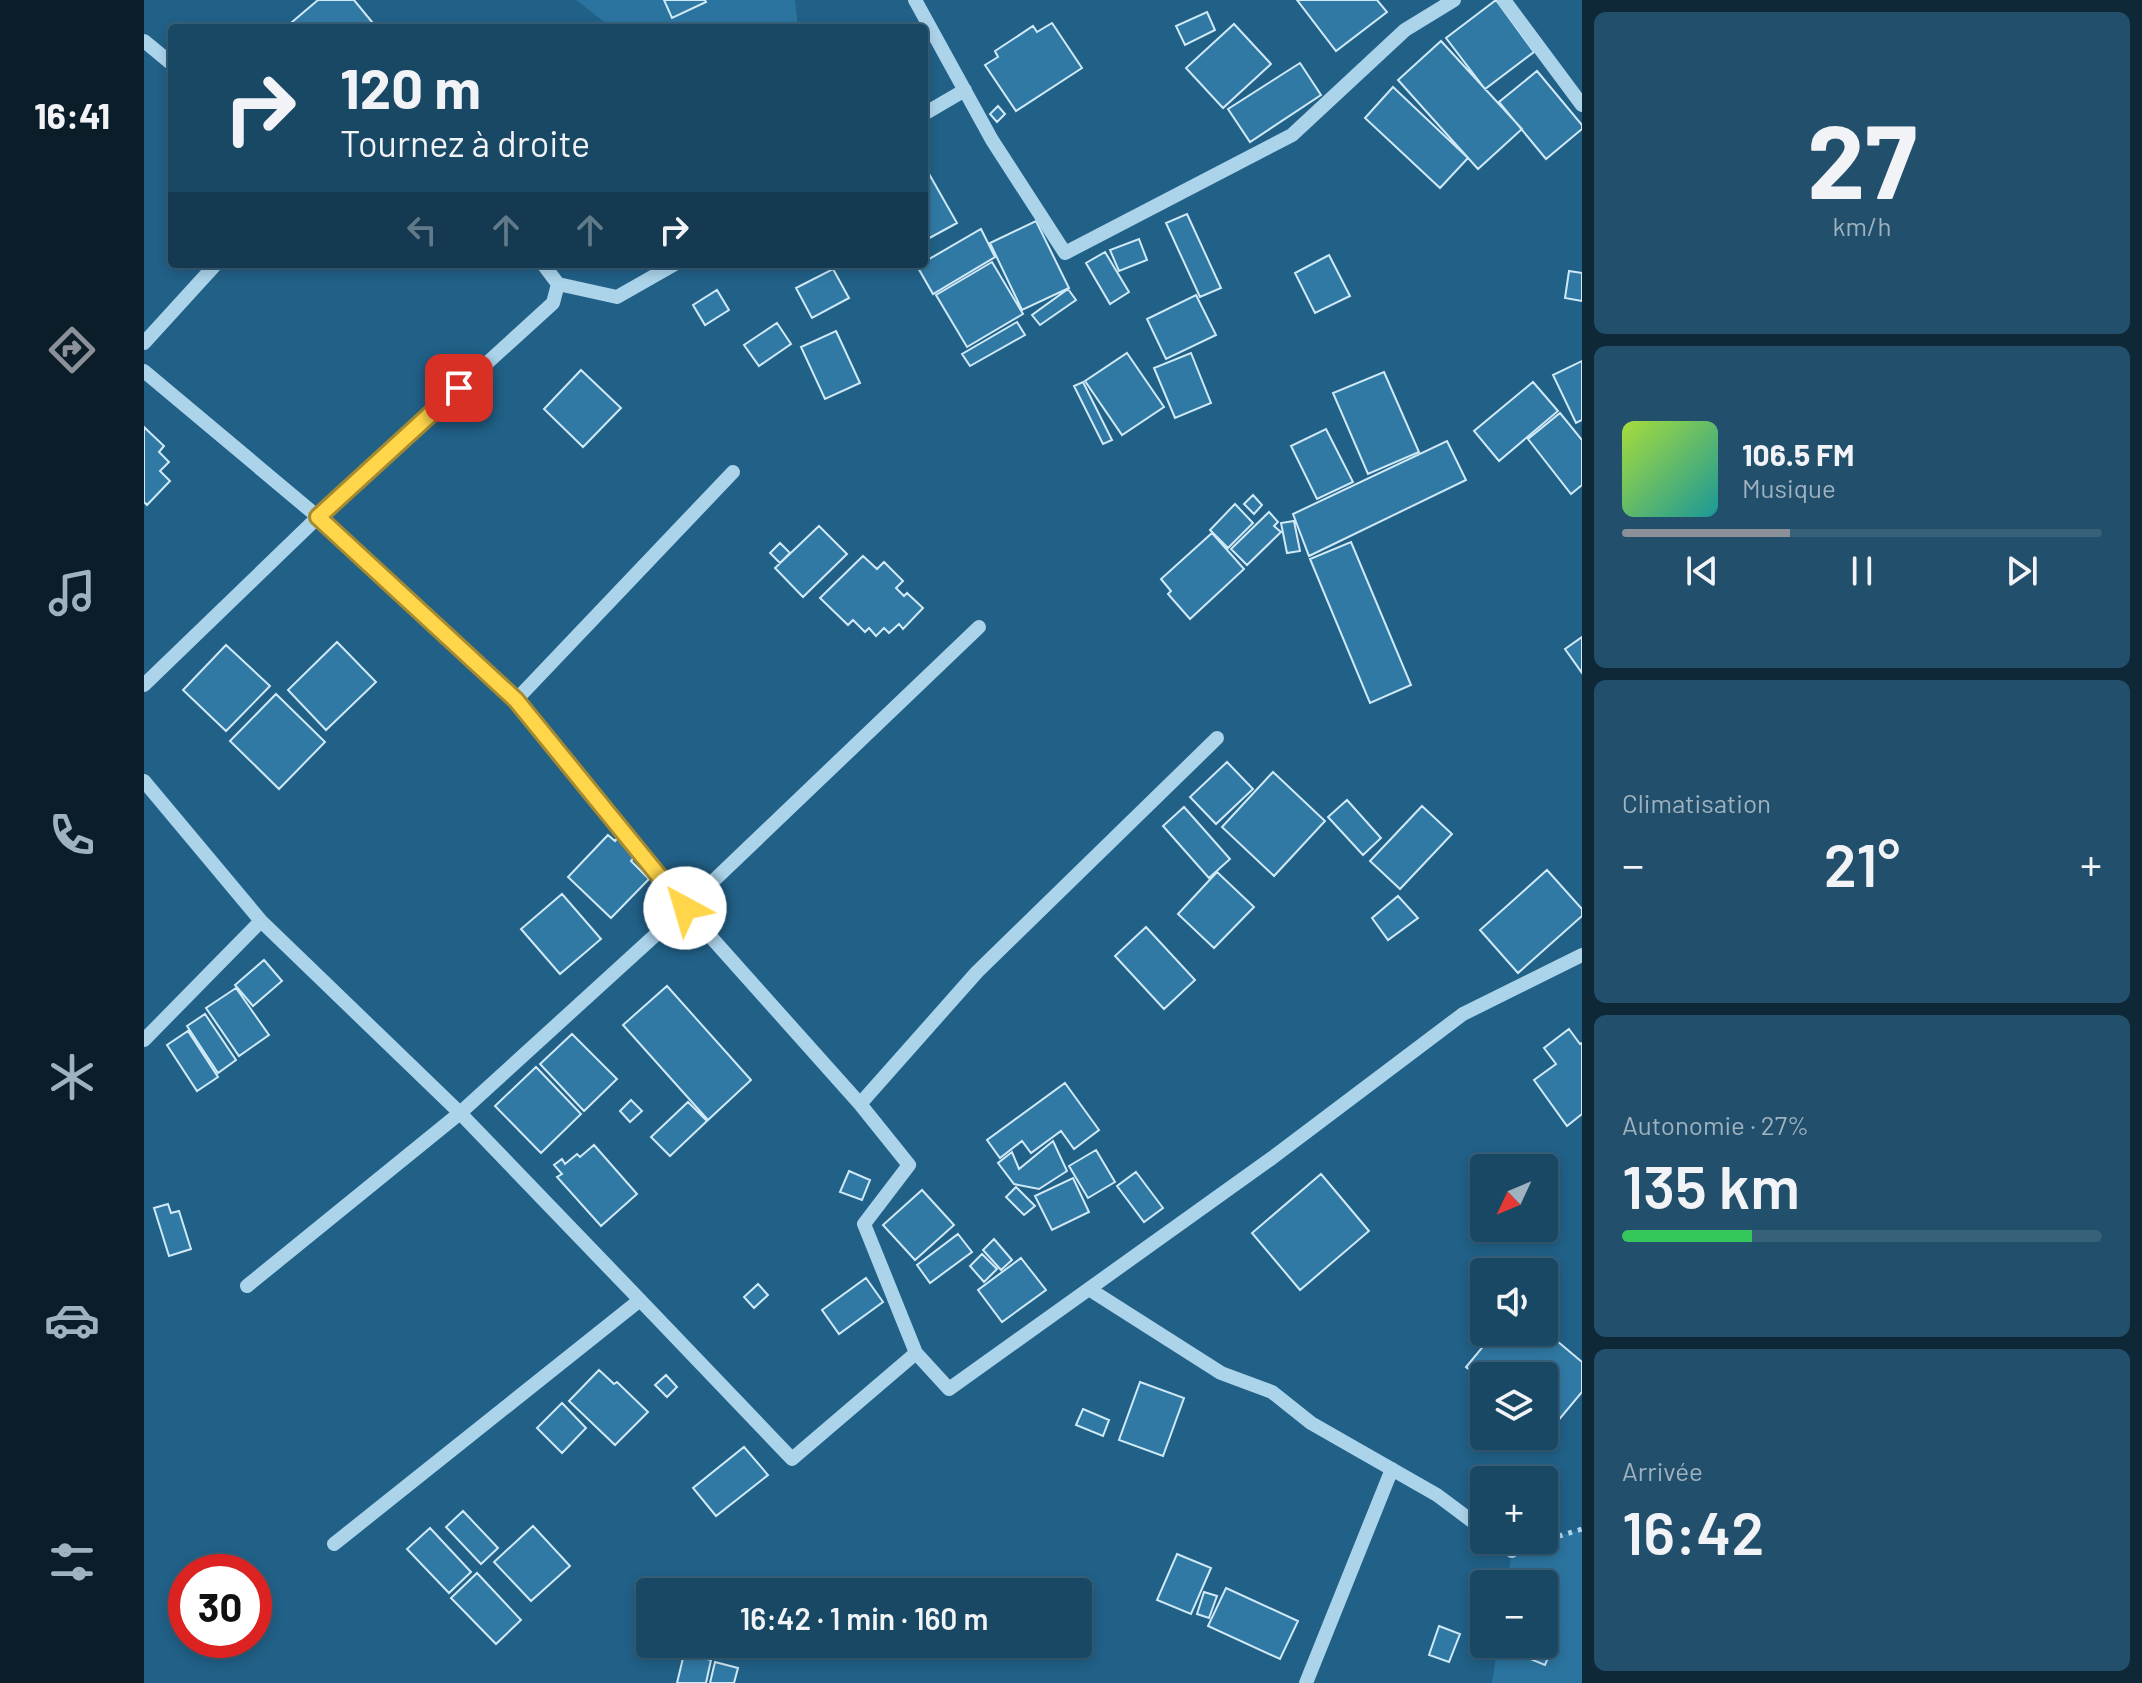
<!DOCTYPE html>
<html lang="fr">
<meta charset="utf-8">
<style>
:root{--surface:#194865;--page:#224f6b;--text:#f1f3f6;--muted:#9fb2bf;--line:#376079;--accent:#8c9099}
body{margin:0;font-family:Barlow,sans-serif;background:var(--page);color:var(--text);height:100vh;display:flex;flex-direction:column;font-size:30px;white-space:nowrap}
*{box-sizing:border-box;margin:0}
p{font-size:26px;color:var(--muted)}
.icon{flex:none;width:44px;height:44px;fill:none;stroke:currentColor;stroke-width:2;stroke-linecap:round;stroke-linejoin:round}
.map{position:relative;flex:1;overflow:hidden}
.side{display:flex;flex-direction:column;gap:12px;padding:12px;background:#0e2838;width:560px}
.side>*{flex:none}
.guide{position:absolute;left:24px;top:24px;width:760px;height:244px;border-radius:8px;box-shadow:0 4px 12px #0003,0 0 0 2px var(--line);background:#194865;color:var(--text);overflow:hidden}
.needle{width:52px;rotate:226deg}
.fabs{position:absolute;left:1326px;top:1154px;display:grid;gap:16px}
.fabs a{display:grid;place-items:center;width:88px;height:88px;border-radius:8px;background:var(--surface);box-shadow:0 4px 12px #0003,0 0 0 2px var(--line);font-size:40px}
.speed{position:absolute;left:24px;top:1554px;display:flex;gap:16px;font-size:40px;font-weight:700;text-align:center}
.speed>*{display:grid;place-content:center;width:104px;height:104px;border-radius:50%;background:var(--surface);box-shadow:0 4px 12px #0003,0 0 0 2px var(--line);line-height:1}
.speed .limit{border:12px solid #d22;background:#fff;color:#111}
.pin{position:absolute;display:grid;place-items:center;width:68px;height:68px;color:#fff;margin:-34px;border-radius:16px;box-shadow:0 4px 12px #0006}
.me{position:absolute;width:88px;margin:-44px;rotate:321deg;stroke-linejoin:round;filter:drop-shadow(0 0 6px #0008)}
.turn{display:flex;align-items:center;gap:28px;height:168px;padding:0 40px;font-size:36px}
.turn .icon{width:104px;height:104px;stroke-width:2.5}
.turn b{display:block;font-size:56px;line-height:68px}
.lanes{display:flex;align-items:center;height:76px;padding:0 40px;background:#0003;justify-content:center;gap:40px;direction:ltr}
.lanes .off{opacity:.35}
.big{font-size:60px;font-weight:600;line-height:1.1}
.side .tile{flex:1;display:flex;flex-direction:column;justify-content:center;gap:12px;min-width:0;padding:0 28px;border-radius:12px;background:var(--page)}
.side .dial{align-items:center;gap:0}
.dial b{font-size:104px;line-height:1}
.song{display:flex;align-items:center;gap:24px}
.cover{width:96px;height:96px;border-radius:12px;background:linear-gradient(135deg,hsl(80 70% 55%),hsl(180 70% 35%))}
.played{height:8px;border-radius:4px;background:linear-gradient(90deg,var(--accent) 35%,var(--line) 35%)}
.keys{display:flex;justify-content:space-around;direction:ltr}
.heat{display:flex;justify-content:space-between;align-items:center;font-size:44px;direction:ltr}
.charge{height:12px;border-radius:6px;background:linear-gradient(90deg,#34c759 27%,var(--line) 0)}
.trip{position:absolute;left:492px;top:1578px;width:456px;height:80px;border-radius:8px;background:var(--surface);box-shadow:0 4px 12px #0003,0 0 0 2px var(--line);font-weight:600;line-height:80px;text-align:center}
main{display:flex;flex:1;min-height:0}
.tabs{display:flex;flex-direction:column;width:144px;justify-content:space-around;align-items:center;background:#0a1d28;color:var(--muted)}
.tabs .icon{width:56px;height:56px}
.tabs .on{color:var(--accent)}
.tabs b{font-size:36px;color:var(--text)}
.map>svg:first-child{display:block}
</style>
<main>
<nav class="tabs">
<b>16:41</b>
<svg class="icon on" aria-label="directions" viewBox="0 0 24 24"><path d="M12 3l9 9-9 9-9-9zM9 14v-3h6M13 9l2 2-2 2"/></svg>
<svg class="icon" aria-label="music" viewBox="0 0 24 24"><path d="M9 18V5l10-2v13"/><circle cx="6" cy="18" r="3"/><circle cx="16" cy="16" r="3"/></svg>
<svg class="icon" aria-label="phone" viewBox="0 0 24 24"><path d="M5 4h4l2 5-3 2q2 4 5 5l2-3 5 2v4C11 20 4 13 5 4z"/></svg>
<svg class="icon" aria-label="climate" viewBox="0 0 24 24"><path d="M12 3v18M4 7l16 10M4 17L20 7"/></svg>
<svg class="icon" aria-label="car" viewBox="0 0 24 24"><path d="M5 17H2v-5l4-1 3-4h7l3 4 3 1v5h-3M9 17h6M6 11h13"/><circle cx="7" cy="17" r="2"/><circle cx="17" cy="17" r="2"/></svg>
<svg class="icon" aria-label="filters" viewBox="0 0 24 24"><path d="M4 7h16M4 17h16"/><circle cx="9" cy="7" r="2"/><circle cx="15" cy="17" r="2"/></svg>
</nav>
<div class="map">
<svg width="1438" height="1683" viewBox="0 0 1438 1683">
<rect width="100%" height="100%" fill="#216087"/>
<path fill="#2b749f" d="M432,0h219l3,28h-186z
M1438,1529v154h-90l6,-39h46v-60h-37l5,-33z"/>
<path fill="#3079a4" stroke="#cfe9f7" stroke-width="2" d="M174,0h36l23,28h-92z
M520,0h41l1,2 -34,16z
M1153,0h80l10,12 -51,39z
M1352,0l38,52 -49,37 -39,-51z
M1063,12l8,18 -30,15 -9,-19z
M908,23l30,45 -66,43 -31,-46 13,-8 -3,-6 38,-25 4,6z
M1090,24l37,40 -48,44 -37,-40z
M1297,41l81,88 -44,40 -80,-89z
M1156,63l21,32 -71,47 -22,-33z
M1393,71l45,54v4l-36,30 -47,-57z
M1249,87l75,71 -28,30 -75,-70z
M854,106l7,8 -8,8 -7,-8z
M780,165l33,58 -33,18z
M1043,214l34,74 -21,9 -34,-74z
M892,221l33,67 -47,22 -32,-67z
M837,229l14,28 -62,37 -16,-28 7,-2v-2z
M995,239l8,21 -28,11 -9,-21z
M961,252l24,40 -19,12 -24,-41z
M1185,255l21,41 -35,17 -20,-40z
M848,262l31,52 -56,33 -31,-52z
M689,269l16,29 -37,20 -16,-30z
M1425,271l13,2v28l-17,-3z
M924,289l8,11 -36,25 -8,-10z
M573,290l12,20 -24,15 -12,-20z
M1052,295l20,40 -50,24 -19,-40z
M873,322l8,13 -55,31 -8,-12z
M633,323l14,21 -32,22 -15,-21z
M692,331l24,52 -35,16 -24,-52z
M983,353l37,54 -42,28 -37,-54z
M1047,353l20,50 -36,15 -21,-50z
M1438,361v59l-6,3 -23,-48z
M437,370l40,38 -38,39 -39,-38z
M1240,372l35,80 -51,22 -35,-81z
M939,382l29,58 -9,4 -29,-58z
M1389,382l25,29 -59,50 -25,-30z
M1416,413l22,27v45l-11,9 -43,-55z
M0,427l20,19 -5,6 10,10 -9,9 10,10 -23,24 -3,-3z
M1182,429l27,53 -36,17 -26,-53z
M1303,441l19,39 -157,76 -16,-42z
M1109,495l9,10 -8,9 -10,-10z
M1091,504l18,19 -25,25 -18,-18z
M1125,512l9,10 -4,4 7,6 -34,33 -16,-16z
M1150,521l6,30 -13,2 -6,-30z
M675,526l28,28 -44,43 -28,-29z
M1068,533l32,36 -54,50 -22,-25 3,-3 -10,-12z
M1207,542l60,143 -41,18 -60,-144z
M636,543l10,10 -10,10 -10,-10z
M719,556l14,13 7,-7 19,19 -7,7 8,8 3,-3 16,15 -20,21 -4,-5 -10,9 -5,-5 -8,8 -7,-8 -4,4 -12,-12 -5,5 -28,-27z
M1438,637v36l-17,-24z
M193,642l39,40 -50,48 -38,-40z
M82,645l44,41 -44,45 -43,-41z
M132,694l49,48 -46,47 -49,-48z
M1083,762l26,27 -37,35 -26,-27z
M1129,772l52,49 -51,55 -52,-49z
M1203,800l34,38 -18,17 -35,-38z
M1278,806l30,28 -52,55 -30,-28z
M1040,807l46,52 -21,19 -46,-52z
M464,835l7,6 5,-6 18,18 -7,8 18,18 -38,39 -43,-41z
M1403,870l35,39v7l-64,57 -38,-43z
M1073,872l37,35 -40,41 -36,-34z
M418,894l39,45 -41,35 -39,-45z
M1254,896l20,22 -30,22 -16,-22z
M1002,927l49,53 -31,29 -49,-53z
M120,960l18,21 -29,25 -18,-21z
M523,986l84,94 -43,40 -85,-95z
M92,988l33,47 -30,21 -33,-48z
M61,1014l31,46 -18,13 -31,-47z
M1425,1029l11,15 2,-1v71l-15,12 -33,-46 22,-16 -12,-16z
M44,1031l30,46 -21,14 -30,-46z
M428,1034l45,45 -33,32 -44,-47z
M392,1067l45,47 -40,39 -46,-47z
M921,1083l34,47 -25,19 -13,-18 -30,22 -9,-12 -22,17 -13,-18z
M487,1100l11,11 -12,11 -10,-11z
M544,1102l19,19 -37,35 -19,-19z
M909,1141l14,30 -28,18 -25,-5 -16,-21 14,-11 7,17z
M450,1145l43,49 -36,32 -44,-49 5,-3 -8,-9 8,-6 3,5 12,-10 3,3z
M952,1150l19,32 -27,16 -19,-32z
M705,1171l21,9 -8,20 -22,-8z
M992,1172l27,36 -19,14 -27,-36z
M1177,1174l48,57 -69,59 -48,-57z
M929,1178l16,34 -37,18 -17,-34z
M872,1187l19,19 -11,9 -18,-18z
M778,1190l32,35 -39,35 -32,-35z
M24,1204l3,9 8,-2 12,38 -22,7 -15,-48z
M814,1234l14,18 -42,31 -13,-18z
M850,1239l18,21 -11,10 -18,-20z
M838,1254l15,15 -13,13 -14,-16z
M877,1258l25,32 -44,32 -24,-32z
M722,1278l17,24 -44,32 -17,-24z
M614,1284l10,11 -14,13 -10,-11z
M1400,1330l38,32v30l-35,42 -3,-3v-55h-60v5l-18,-14 29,-35h49z
M455,1370l15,14 3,-2 31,30 -33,33 -46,-44z
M522,1375l11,12 -10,10 -12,-12z
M996,1382l44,16 -21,58 -44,-16z
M418,1403l24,25 -24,25 -25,-25z
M939,1409l26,11 -6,16 -27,-11z
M600,1447l24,28 -52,41 -23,-28z
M319,1511l35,37 -17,16 -35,-37z
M389,1526l37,40 -39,35 -37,-39z
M286,1528l41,44 -22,21 -42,-44z
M1033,1554l34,14 -20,46 -34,-14z
M333,1573l44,47 -25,24 -45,-46z
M1082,1588l72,33 -18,38 -72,-33z
M1060,1592l13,4 -8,22 -12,-4z
M1400,1623l15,7 -14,35 -27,-11 4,-10h22z
M1295,1626l21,8 -11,28 -20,-7z
M540,1654l27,6 -5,23h-29z
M571,1662l23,6 -4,15h-24z"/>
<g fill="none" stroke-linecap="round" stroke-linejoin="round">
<path stroke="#abd3ea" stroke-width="5" stroke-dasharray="4 6" stroke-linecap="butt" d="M1386,1545l52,-16"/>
<path stroke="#abd3ea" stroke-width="14" d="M771,0l77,140 73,113 227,-118 113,-105 49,-30
M1360,0l78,105
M0,41l28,23
M780,114l41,-24
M399,264l15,20 59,13 58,-33
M414,284l-5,19 -235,214 198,183 217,-228
M0,343l72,-79
M0,371l174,146 -174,168
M372,700l169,208 294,-281
M0,781l117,140 -117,119
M117,921l199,192 225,-205 175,196 117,-132 240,-234
M716,1104l49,61 -45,59 52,129
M103,1286l213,-173 180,187
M945,1289l132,84 51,19 39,31 126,72 47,35
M1354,1540l14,11
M190,1544l306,-244 152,159 124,-106 33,36 323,-231 191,-144 119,-59
M1162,1683l86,-214"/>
</g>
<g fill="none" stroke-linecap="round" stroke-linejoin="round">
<defs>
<path id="route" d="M315,388l-141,129 198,183 169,208"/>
</defs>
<use href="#route" stroke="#a68a30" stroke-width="20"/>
<use href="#route" stroke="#ffd54a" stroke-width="14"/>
</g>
</svg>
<div class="fabs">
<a><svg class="needle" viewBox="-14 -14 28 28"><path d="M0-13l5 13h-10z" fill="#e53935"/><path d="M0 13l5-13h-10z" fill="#9fb2bf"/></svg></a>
<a><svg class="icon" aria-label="sound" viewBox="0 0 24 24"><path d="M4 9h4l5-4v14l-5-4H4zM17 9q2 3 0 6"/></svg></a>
<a><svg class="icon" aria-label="layers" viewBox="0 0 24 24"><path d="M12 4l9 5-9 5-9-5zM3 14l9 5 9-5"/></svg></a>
<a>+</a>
<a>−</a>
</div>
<div class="speed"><div class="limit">30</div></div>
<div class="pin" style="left:315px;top:388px;background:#d93025"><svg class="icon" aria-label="arrive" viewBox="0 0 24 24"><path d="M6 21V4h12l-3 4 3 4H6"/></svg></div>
<svg class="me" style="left:541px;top:908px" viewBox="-20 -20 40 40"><circle r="19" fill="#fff"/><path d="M0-13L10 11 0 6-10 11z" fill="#ffd54a"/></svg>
<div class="trip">16:42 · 1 min · 160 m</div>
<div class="guide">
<div class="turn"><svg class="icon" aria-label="right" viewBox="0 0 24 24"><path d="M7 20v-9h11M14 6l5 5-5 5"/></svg><div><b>120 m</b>Tournez à droite</div></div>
<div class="lanes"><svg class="icon off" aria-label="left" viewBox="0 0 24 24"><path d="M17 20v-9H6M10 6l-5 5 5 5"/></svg><svg class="icon off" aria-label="ahead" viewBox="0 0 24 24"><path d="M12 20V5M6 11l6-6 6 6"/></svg><svg class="icon off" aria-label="ahead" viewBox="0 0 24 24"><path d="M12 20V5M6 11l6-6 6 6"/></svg><svg class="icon" aria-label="right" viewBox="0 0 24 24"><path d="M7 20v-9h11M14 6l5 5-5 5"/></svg></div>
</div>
</div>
<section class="side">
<div class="tile dial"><b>27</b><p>km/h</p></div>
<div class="tile">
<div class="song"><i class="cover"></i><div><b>106.5 FM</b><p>Musique</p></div></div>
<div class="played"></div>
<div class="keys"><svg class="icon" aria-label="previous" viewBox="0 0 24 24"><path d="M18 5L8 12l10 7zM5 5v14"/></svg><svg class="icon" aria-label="pause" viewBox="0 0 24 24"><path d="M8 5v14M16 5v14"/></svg><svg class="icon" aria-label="next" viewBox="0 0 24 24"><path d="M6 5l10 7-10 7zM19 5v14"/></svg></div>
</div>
<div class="tile"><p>Climatisation</p>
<div class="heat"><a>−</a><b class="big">21°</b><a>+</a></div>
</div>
<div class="tile"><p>Autonomie · 27%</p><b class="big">135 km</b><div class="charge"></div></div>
<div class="tile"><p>Arrivée</p><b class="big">16:42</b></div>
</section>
</main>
